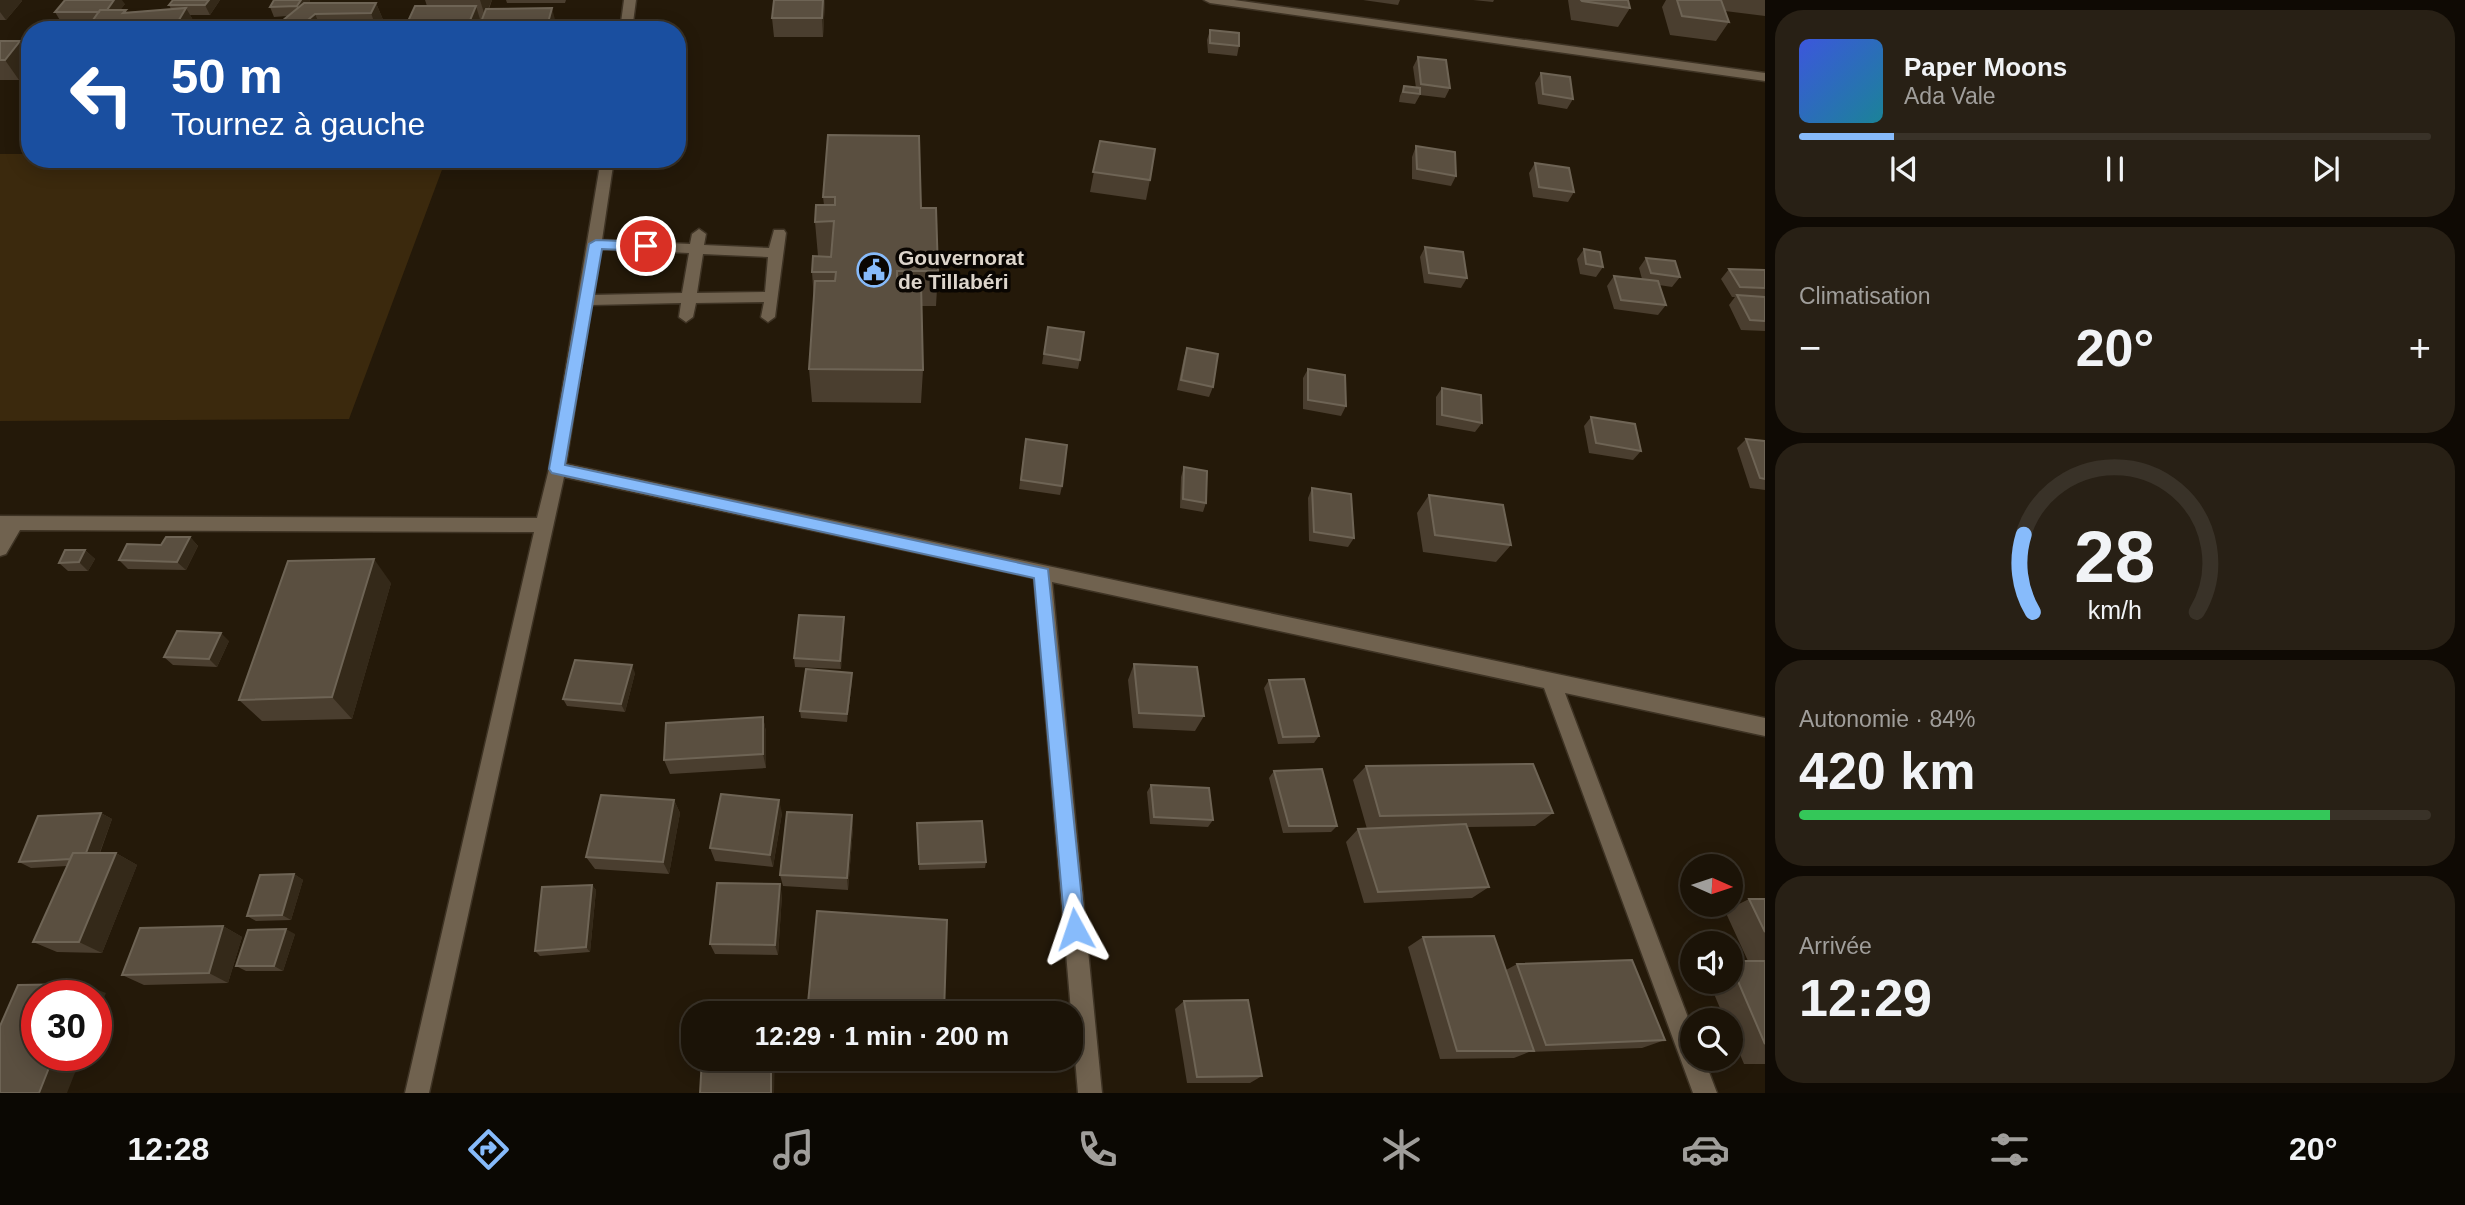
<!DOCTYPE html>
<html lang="fr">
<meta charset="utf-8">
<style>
:root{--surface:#1b1307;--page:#282015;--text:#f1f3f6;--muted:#a09e9b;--line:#393228;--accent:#87bbfb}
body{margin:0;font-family:Helvetica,sans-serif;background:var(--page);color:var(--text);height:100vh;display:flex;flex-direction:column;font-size:26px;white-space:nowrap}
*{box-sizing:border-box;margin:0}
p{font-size:23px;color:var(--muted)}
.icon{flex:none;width:38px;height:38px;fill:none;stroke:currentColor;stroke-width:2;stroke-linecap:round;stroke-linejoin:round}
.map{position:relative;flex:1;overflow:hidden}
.sheet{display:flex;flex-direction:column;gap:10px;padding:10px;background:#0f0a04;width:700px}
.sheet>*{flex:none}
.guide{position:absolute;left:21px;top:21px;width:665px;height:147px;border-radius:28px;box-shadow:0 4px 18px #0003,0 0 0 2px var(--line);background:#1a4fa0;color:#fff;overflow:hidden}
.needle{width:46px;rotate:93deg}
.fabs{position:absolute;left:1680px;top:854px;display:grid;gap:14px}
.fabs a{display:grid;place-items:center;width:63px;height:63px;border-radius:50%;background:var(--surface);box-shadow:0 4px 18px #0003,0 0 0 2px var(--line);font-size:35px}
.speed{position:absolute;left:21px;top:980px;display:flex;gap:14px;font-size:35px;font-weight:700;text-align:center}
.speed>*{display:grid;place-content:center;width:91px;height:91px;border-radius:50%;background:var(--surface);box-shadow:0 4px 18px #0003,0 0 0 2px var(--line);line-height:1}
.speed .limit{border:10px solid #d22;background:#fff;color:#111}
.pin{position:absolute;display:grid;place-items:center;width:60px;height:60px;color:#fff;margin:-30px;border:4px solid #fff;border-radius:50%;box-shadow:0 2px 7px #0007}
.me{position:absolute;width:77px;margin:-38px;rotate:355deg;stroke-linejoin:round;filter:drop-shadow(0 0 5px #0008)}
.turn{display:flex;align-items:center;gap:24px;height:147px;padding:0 35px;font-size:32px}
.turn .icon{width:91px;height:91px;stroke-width:2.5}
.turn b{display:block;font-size:49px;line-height:60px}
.big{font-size:52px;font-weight:800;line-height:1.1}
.sheet .tile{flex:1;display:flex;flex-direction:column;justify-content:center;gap:10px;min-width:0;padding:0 24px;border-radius:28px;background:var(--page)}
.sheet .dial{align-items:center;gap:0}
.dial svg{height:182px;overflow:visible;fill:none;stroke:var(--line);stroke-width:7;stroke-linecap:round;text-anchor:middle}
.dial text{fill:var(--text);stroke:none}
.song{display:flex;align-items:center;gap:21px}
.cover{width:84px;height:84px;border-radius:10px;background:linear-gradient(135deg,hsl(230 70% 55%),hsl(190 70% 35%))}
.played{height:7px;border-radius:4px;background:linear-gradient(90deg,var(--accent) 15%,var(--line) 15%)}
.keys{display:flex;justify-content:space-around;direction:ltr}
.heat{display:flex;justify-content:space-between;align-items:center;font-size:38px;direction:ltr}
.charge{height:10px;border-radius:5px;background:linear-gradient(90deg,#34c759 84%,var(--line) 0)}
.trip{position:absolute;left:681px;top:1001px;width:402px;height:70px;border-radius:28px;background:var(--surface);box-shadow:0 4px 18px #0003,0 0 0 2px var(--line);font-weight:800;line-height:70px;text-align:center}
.dock{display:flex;height:112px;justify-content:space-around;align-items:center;background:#0b0803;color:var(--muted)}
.dock .icon{width:49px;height:49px}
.dock .active{color:var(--accent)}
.dock b{font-size:32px;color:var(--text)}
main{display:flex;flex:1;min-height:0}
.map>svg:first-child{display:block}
</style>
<main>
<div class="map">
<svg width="1765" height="1093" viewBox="0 0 1765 1093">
<rect width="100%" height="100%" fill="#241909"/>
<path fill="#3b290d" d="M0,154h30v5h416l-97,260 -349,2z"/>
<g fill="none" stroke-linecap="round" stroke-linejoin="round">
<defs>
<path id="minor" d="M624,0h12l-4,30h-12z
M1204,0h30l531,73v8l-555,-78z
M601,159h13l-12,81 88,4 2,-10 7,-5 7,5 -2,11 65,3 5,-18h10l2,3 -11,84 -7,5 -7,-5 3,-15 -68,1 -3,14 -7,5 -7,-5 2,-14 -90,2 -25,159 1199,254v18l-200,-43 127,335v31h12l13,34h-24l-149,-405 -492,-106 50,511h-24l-44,-515 -470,-101 -135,616h-24l129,-561 -514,-2 -14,24 -6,2v-40l537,2 12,-49zM600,249l89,4 -7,40 -89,2zM703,254l65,3 -3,35 -68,1z"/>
</defs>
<use href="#minor" stroke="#3e3324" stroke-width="3"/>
<use href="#minor" fill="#70624f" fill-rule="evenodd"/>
</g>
<path fill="#4a3e2f" d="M0,0h21l1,1 -16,19h-6z
M220,0l-10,15h-20l7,12 -2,3h-109l6,-8h-31l-6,-10 70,-8 -5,6 8,2 43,-3 -2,-4z
M310,0l-1,3h67l8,19 -5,8h-108l16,-14 -13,1 -4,-10z
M425,0h67l-3,9 68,18v3h-153l23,-24z
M506,0h60l-1,3h-58z
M774,0h51l-2,37h-49l-2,-19z
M1363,0h37l-2,5z
M1473,0h21l-1,2z
M1568,0h60l2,8 -12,19 -47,-7z
M1666,0h99v16l-40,-5 4,11 -13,19 -46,-6 -8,-28z
M1210,30l29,16 -2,10 -29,-3 -1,-13z
M0,41h20l10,14v10l-11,15h-19z
M1418,57l32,31 -5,10 -25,-3 -5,9 -16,-2 1,-6 4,-10 12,2 -3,-21z
M1541,73l32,26 -6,10 -29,-5 -3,-21z
M828,135l93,73 17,63 -2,35h-14l1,64 -2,33 -109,-1 -3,-33 5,-68 -2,-29 6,-16 -3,-34 9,-17 -1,-8z
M1100,141l50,39 -4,20 -56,-8z
M1416,146l40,30 -5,10 -39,-7v-22z
M1535,163l39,29 -6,10 -35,-5 -4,-24z
M1425,247l42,31 -6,10 -37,-5 -4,-26z
M1584,249l19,18 -7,10 -16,-3 -3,-15z
M1646,258l34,19 -8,10 -13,-2 7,20 -8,10 -44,-6 -7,-23 7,-10 28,3 -3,-11z
M1729,269l36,1v61l-24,-1 -12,-25 6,-8h-3l-11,-18z
M1048,327l32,33 -2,9 -36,-5z
M1187,348l26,39 -4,10 -32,-7 7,-33z
M1308,369l38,37 -5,10 -38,-7v-31z
M1442,388l40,35 -7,9 -39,-7v-28z
M1591,417l50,34 -8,9 -44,-7 -5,-27z
M1026,439l36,47 -2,9 -41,-6z
M1746,439l19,2v49l-15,-2 -13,-40z
M1184,467l22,36 -3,9 -23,-4 1,-31z
M1312,488l42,50 -6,9 -39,-6 -1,-43z
M1429,495l82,50 -15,17 -73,-10 -6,-39z
M190,537l8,9 -12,24 -58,-1 -9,-9 42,-15z
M85,550l10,9 -7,12h-20l-9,-8z
M391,583l-39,136 -90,2 -23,-21z
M844,617v9l-3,43 -46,-2 -1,-9z
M229,641l-12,26 -44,-2 -9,-8z
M1134,664l70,52 -9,15 -62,-3 -5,-48z
M635,673l-10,39 -58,-6 -4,-7z
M1269,680l50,56 -5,7 -36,1 -14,-56z
M852,681l-5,41 -46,-4 -1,-7z
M763,717l3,15v36l-96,6 -6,-14z
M1366,766l187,47 -18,13 -68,1 22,60 -17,11 -108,5 -18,-61 12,-13h9l-14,-49z
M1274,771l63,55 -6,6 -48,1 -14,-55z
M1151,785l62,35 -5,7 -58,-3 -3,-32z
M674,800l6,13 -11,61 -74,-5 -9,-12z
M101,813l11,6 -12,34h16l21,12 -35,88 -45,-1 -24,-10 34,-76 -36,2 -12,-6z
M782,813l-9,54 -58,-6 -5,-13z
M852,815l1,13 -5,62 -65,-4 -3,-11z
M917,823l69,39 -1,6 -66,2z
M294,874l9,6 -12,40 -35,1 -9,-5z
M592,885l4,5 -6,62 -50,4 -5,-5z
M782,895l-4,60 -63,-1 -5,-10z
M1749,899h16v61l-17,1 -23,-50z
M223,926l19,11 -14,46 -84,2 -22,-10z
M295,934l-12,37h-37l-10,-5z
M1423,937l83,33 11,-6 148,76 -23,8 -113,4 -15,6 -74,1 -32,-112z
M1731,961h34v103h-21l-13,-31v-13h-6l-16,-38h22z
M1184,1001l78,75 -12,7h-63l-12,-74z
M852,1059h90l-1,6z"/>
<path fill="#342919" d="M0,0h21l1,1 -16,19 -6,-8z
M114,0h8l3,4 -14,18 -6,-10z
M209,0h11l-10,15 -5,-10z
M301,0h9l-8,16 -5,-10z
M480,0h12l-7,16z
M823,0h2l-2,37 -1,-19z
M376,3l8,19 -5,8h-2l-6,-17z
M476,6l6,20 -2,4h-14z
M186,8l11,19 -2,3h-22z
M552,8l5,19v3h-11z
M315,14l7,16h-26z
M20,41l10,14v10l-11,15 -14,-20z
M190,537l8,9 -12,24 -9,-8z
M85,550l10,9 -7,12 -9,-9z
M374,559l17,24 -39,136 -20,-22z
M844,617v9l-3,43 -1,-8z
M221,633l8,8 -12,26 -8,-8z
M632,665l3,8 -10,39 -4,-8z
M852,673v8l-5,41v-8z
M763,717l3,15v36l-3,-14z
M674,800l6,13 -11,61 -6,-12z
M779,800l3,13 -9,54 -3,-12z
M101,813l11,6 -17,46 -11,-6z
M852,815l1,13 -5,62 -1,-12z
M116,853l21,12 -35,88 -23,-11z
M294,874l9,6 -12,40 -9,-5z
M780,884l2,11 -4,60 -3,-10z
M592,885l4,5 -6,62 -4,-5z
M223,926l19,11 -14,46 -19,-10z
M286,929l9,5 -12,37 -9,-5z
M82,984l24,9 -10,25v-22h-18z
M54,1055h28l-15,38h-28z
M771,1059h4l-1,34h-3z"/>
<path fill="#5a4f40" stroke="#6e6455" stroke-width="2" d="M65,0h49l-7,10h-7l-1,2h-44z
M173,0h36l-4,5h-36z
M274,0h27l-4,6 -27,1z
M774,0h49l-1,18h-50z
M1581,0h47l2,8 -48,-7z
M1677,0h44l8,22 -47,-6z
M304,3h72l-5,10 -56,1 -19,16h-25z
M415,6h61l-10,24h-62z
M186,8l-13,22h-87l14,-20h26l-3,3z
M552,8l-6,22h-68l8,-21z
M1210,30l29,3v13l-29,-3z
M0,41h20l-15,19h-5z
M1418,57l28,3 4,28 -29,-4z
M1541,73l29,4 3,22 -30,-5z
M1404,86l16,2v6l-17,-2z
M828,135l91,1 2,72h15l2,63h-41v11l24,1 2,87 -114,-1 6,-88h20l1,-9h-24l1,-16 18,1 3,-36 -19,1 1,-17h19v-8h-12z
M1100,141l55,8 -5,31 -57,-8z
M1416,146l39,6 1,24 -39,-7z
M1535,163l34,5 5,24 -35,-5z
M1425,247l38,5 4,26 -38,-5z
M1584,249l16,3 3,15 -17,-3z
M1646,258l29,3 5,16 -29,-4z
M1729,269l36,1v18l-25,-1z
M1614,276l44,5 8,24 -45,-5z
M1737,295l28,2v24l-15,-1z
M1048,327l36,5 -4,28 -36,-6z
M1187,348l31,6 -5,33 -32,-7z
M1308,369l37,6 1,31 -38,-6z
M1442,388l39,7 1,28 -40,-8z
M1591,417l44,7 6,27 -45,-8z
M1026,439l41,6 -5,41 -41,-6z
M1746,439l19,2v38l-5,-1z
M1184,467l23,4 -1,32 -23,-4z
M1312,488l39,6 3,44 -40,-6z
M1429,495l74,10 8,40 -76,-10z
M166,537h24l-13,25 -58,-2 8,-16 34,1z
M65,550h20l-6,12 -20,1z
M374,559l-42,138 -93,3 49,-139z
M799,615l45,2 -4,44 -46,-3z
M177,631l44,2 -12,26 -45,-2z
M575,660l57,5 -11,39 -58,-5z
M1134,664l63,3 7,49 -65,-3z
M806,669l46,4 -5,41 -47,-3z
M1304,679l15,57 -36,1 -14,-57z
M763,717v37l-99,6 2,-37z
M1533,764l20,49 -173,3 -14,-50z
M1322,769l15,57h-48l-15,-55z
M1151,785l58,3 4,32 -59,-3z
M721,794l58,6 -9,55 -60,-7z
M601,795l73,5 -11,62 -77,-5z
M787,812l65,3 -5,63 -67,-3z
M101,813l-15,40h-13l-3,6 -51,3 19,-46z
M982,821l4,41 -67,2 -2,-41z
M1466,824l23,63 -111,5 -20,-63z
M73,853h43l-37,89h-46z
M294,874l-12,41 -35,1 13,-41z
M717,883l63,1 -5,61 -65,-1z
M592,885l-6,62 -51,4 7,-64z
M1749,899h16v33z
M817,911l130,9 -3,93h-137z
M223,926l-14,47 -87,2 18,-47z
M286,929l-12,37h-38l12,-36z
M1494,936l40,115h-77l-34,-114z
M1632,960l33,80 -119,5 -29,-81z
M1731,961h34v83l-34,-79z
M82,984l-4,12h-41v59h17l-15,38h-39v-67l18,-41z
M1248,1000l14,76 -65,1 -13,-76z
M702,1059h69v34h-71z"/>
<path fill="#87bbfb" stroke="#587aa3" stroke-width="2" d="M596,240l50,2 7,4 -7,5 -44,-2 -37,216 483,104 37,360 -3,7 -7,3 -7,-3 -3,-7 -31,-351 -482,-105 -3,-4 40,-225z"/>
<defs>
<symbol id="civic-ring" viewBox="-11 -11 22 22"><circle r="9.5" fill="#0a0602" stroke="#87bbfb" stroke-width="1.5"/><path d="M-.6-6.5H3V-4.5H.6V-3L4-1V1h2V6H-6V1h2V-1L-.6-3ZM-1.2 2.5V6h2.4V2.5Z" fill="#87bbfb"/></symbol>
</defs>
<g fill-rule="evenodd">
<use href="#civic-ring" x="855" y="251" width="38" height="38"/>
</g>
<g text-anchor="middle" stroke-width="7" stroke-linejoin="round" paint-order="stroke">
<g font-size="21" font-weight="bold" fill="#ddd5cb" stroke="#0a0602" text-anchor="start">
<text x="898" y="265">Gouvernorat<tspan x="898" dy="24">de Tillabéri</tspan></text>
</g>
</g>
</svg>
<div class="fabs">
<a><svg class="needle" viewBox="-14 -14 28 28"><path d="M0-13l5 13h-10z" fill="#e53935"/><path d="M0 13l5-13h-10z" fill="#a09e9b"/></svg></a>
<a><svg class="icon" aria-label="sound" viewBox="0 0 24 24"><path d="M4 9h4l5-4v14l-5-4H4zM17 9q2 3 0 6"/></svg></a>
<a><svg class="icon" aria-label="search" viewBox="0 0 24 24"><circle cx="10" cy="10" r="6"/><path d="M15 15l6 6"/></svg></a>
</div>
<div class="speed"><div class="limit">30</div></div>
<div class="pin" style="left:646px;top:246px;background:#d93025"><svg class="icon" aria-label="arrive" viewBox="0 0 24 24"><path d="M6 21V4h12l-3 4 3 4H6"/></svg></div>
<svg class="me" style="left:1075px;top:929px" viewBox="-20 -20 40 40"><path d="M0-17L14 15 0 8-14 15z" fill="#87bbfb" stroke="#fff" stroke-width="4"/></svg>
<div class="trip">12:29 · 1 min · 200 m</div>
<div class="guide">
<div class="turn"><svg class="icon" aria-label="left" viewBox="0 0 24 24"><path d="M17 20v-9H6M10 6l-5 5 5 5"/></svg><div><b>50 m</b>Tournez à gauche</div></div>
</div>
</div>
<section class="sheet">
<div class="tile">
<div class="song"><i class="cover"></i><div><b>Paper Moons</b><p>Ada Vale</p></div></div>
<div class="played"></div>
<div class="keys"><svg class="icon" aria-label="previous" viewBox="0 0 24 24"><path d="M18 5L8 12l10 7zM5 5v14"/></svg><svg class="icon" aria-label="pause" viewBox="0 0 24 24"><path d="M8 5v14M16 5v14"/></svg><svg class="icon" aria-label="next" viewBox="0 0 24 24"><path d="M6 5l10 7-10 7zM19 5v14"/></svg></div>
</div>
<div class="tile"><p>Climatisation</p>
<div class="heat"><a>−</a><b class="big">20°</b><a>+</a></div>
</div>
<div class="tile dial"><svg viewBox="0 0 100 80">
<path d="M14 69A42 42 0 1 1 86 69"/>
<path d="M14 69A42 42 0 0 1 10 35" stroke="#87bbfb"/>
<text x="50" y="56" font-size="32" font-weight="700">28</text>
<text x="50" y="72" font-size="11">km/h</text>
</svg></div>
<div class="tile"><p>Autonomie · 84%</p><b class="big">420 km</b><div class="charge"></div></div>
<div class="tile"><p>Arrivée</p><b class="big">12:29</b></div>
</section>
</main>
<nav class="dock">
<b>12:28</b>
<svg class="icon active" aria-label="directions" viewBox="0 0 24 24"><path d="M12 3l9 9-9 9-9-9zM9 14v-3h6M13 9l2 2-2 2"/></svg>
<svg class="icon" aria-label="music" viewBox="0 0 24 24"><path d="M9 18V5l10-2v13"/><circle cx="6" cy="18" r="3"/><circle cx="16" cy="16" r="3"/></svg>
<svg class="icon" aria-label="phone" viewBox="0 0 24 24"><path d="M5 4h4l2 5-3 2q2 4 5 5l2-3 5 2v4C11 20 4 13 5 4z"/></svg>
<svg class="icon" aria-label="climate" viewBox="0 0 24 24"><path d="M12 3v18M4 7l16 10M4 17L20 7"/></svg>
<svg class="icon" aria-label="car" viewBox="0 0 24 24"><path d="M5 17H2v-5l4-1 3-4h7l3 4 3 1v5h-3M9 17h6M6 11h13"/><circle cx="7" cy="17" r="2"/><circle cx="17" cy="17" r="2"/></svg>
<svg class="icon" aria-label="filters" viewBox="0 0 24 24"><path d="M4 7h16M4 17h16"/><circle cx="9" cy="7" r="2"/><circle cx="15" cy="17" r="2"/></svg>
<b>20°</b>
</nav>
